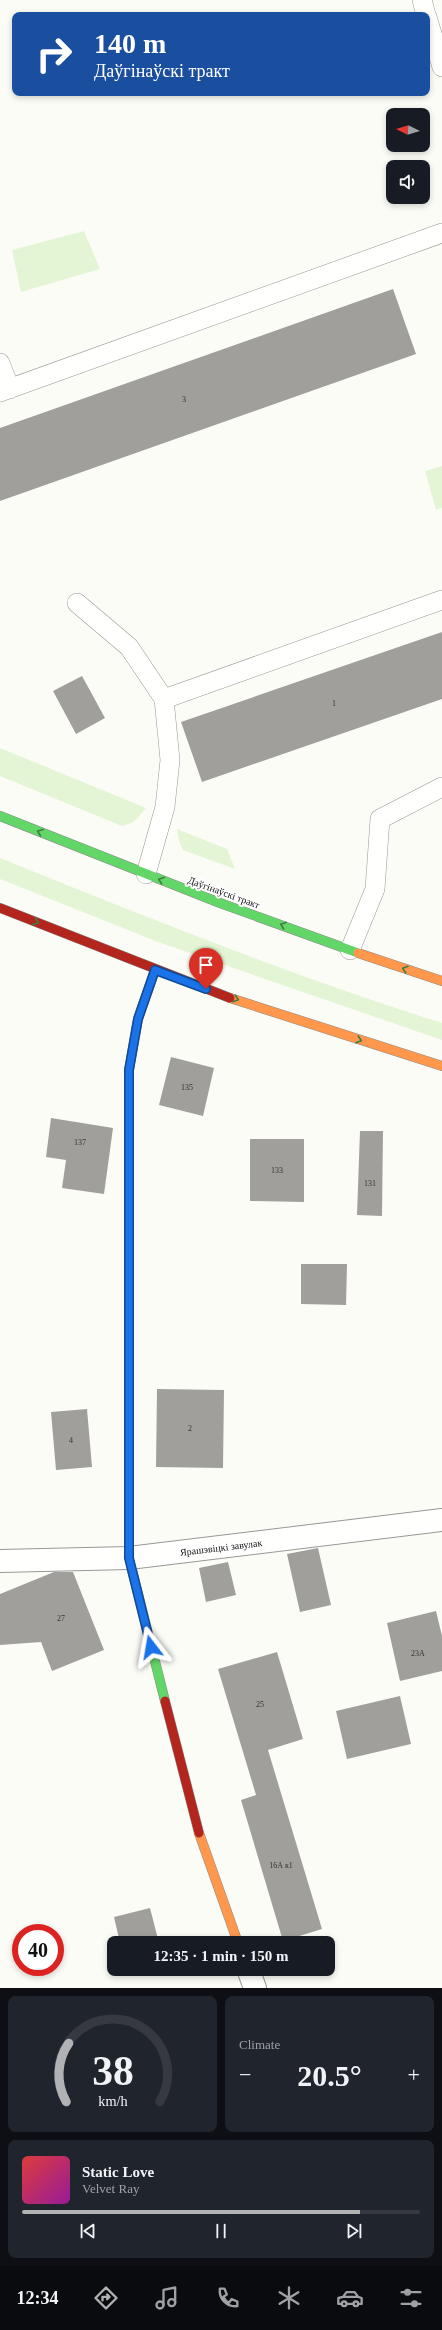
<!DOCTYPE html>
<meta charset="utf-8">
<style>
:root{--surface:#171b24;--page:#20242c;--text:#f1f3f6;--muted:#9ea1a6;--line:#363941;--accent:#b1b2b3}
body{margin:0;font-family:"Times New Roman",serif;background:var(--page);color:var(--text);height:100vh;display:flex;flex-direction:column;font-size:15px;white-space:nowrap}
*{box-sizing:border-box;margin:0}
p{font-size:13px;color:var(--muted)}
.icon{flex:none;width:22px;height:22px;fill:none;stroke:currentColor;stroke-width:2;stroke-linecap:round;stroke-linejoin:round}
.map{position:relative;height:1988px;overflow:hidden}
.sheet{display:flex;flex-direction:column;gap:8px;padding:8px;background:#0d0f14;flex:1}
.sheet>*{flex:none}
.guide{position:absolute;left:12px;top:12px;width:418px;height:84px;border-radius:8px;box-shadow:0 2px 6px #0003;background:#1a4fa0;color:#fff;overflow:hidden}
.needle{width:26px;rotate:275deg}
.controls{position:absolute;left:386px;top:108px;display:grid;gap:8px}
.controls a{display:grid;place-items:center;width:44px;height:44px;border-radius:8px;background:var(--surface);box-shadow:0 2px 6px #0003;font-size:20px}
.speed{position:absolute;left:12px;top:1924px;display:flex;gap:8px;font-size:20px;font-weight:700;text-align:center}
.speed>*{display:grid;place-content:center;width:52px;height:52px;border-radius:50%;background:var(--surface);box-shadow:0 2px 6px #0003;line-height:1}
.speed .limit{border:6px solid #d22;background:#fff;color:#111}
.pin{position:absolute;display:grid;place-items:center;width:34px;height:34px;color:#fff;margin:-41px -17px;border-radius:50% 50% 50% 0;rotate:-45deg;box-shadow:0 0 4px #0007}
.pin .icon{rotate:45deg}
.me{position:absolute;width:44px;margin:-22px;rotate:346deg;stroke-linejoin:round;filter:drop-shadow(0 0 3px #0008)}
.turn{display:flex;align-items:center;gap:14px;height:84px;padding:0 16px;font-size:18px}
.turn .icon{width:52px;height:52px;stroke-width:2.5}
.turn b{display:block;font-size:28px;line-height:34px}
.big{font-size:30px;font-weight:600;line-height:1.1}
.sheet .tile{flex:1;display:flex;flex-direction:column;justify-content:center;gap:6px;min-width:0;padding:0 14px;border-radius:8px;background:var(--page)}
.sheet .dial{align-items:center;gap:0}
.dial svg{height:104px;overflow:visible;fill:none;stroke:var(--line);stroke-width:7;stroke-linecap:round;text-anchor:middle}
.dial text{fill:var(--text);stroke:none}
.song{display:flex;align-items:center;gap:12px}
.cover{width:48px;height:48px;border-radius:6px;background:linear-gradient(135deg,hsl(0 70% 55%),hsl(300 70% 35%))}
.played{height:4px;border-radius:2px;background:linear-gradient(90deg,var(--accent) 85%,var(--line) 85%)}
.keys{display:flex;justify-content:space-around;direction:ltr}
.heat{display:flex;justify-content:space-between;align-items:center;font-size:22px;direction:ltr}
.sheet .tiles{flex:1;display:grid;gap:8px;grid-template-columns:1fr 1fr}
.tile:last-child{grid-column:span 2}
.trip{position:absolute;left:107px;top:1936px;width:228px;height:40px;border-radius:8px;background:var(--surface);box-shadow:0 2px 6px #0003;font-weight:600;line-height:40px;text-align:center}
.tabs{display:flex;height:64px;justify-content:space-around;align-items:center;background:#090b0e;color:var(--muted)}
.tabs .icon{width:28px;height:28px}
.tabs .active{color:var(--accent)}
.tabs b{font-size:18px;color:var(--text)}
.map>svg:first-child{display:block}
</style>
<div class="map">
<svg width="442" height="1988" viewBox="0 0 442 1988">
<rect width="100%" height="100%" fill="#fcfcf7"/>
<path fill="#e3f5d4" d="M84,231l16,38 -79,23 -9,-42z
M442,466v42l-6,2 -11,-39z
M0,748l146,60 -12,14 -12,4 -122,-50z
M177,829l50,20 8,20 -52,-19 -4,-9z
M0,858c146,59 292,118 442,165v17l-284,-98 -158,-63z"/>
<path fill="#a19f9b" d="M393,289l23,65 -416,147v-73z
M442,632v67l-240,83 -21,-60z
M82,676l23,42 -29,16 -23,-43z
M171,1057l43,11 -11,48 -44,-11z
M51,1118l62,10 -9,66 -42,-6 4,-28 -20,-3z
M360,1131h23l-1,85 -25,-1z
M250,1139h54v63l-54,-1z
M301,1264h46l-1,41 -45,-1z
M157,1389l67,1 -1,78 -67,-1z
M87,1409l5,58 -36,3 -5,-58z
M318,1548l13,57 -31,7 -13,-58z
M228,1562l8,33 -30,7 -7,-34z
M54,1572h19l31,78 -52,21 -11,-29 -41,3v-51z
M436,1611l6,25v35l-42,10 -13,-58z
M277,1652l26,87 -35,11 54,179 -39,12 -42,-141 15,-5 -38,-126z
M400,1696l11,48 -64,15 -11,-48z
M150,1908l9,35h-39l-6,-26z"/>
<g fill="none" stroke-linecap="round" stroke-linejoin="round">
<defs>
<path id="lane" d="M422,0l4,15
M427,17l15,50
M0,363l10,26
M0,392l442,-159
M77,603l52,44 35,52 6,61 -5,47 -19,67
M164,699l278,-99
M350,950l25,-61 5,-70 62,-32"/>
<path id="street" d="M0,1561l129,-3 313,-38
M248,1969l7,19"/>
<path id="fast" d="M0,816l220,87 138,50
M129,1154v203
M129,1495v63l36,143"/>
<path id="slow" d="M358,953l84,28
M230,998l212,68
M199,1833l39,110"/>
<path id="jam" d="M0,908l230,90
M129,1154v-84l9,-51 17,-49
M129,1357v138
M165,1701l34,132"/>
</defs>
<use href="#lane" stroke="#979795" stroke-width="20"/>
<use href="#street" stroke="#979795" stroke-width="24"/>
<use href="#fast" stroke="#8d8d8b" stroke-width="10"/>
<use href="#slow" stroke="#8d8d8b" stroke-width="10"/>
<use href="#jam" stroke="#8d8d8b" stroke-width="10"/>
<use href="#lane" stroke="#fffffe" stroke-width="19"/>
<use href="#street" stroke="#fffffe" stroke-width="22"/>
<use href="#fast" stroke="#63d668" stroke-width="9"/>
<use href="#slow" stroke="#ff974d" stroke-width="9"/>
<use href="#jam" stroke="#b3261e" stroke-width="9"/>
</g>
<defs><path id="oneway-chevron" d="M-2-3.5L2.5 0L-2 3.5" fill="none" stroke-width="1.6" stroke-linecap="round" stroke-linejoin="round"/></defs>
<g stroke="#3e7d41">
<use href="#oneway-chevron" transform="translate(40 832) rotate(-158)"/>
<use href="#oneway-chevron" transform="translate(161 880) rotate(-160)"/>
<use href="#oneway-chevron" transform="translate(36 922) rotate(22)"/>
<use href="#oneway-chevron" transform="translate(283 925) rotate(-160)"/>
<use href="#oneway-chevron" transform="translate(405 969) rotate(-161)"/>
<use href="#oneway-chevron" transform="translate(236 999) rotate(18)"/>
<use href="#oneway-chevron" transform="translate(359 1040) rotate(18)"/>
</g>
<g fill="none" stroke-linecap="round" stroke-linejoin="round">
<defs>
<path id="route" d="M151,1647l-22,-89v-488l9,-51 17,-49 51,19"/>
</defs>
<use href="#route" stroke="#114b97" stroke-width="10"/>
<use href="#route" stroke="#1a73e8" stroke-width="7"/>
</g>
<g text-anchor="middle" stroke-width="4" stroke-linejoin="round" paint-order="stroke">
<g font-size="8" fill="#353434">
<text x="184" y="402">3</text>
<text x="334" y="706">1</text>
<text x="187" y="1090">135</text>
<text x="80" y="1145">137</text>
<text x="277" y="1173">133</text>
<text x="370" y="1186">131</text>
<text x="190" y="1431">2</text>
<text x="71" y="1443">4</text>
<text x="61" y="1621">27</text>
<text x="418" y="1656">23А</text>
<text x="260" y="1707">25</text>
<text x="281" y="1868">16А к1</text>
</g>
<g font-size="10" fill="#111" stroke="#fff">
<text transform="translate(224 892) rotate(20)" y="4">Даўгінаўскі тракт</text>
<text transform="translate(221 1547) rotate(-7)" y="4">Ярашэвіцкі завулак</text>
</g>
</g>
</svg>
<div class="controls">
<a><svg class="needle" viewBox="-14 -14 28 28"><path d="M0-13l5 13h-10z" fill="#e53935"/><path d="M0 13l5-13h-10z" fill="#9ea1a6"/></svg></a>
<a><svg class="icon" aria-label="sound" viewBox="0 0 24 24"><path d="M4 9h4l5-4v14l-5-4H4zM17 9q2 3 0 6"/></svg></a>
</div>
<div class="speed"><div class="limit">40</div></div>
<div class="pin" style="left:206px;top:989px;background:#d93025"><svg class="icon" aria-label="arrive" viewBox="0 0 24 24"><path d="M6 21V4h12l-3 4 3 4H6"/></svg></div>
<svg class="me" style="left:151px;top:1647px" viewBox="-20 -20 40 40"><path d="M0-17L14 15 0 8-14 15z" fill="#1a73e8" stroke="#fff" stroke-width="4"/></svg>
<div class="trip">12:35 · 1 min · 150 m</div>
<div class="guide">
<div class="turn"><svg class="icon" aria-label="right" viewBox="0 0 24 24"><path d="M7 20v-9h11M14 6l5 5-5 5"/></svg><div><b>140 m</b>Даўгінаўскі тракт</div></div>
</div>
</div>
<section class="sheet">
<div class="tiles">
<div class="tile dial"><svg viewBox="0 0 100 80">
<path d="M14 69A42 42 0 1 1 86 69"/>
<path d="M14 69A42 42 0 0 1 16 24" stroke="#b1b2b3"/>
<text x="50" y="56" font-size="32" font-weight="700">38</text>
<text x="50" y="72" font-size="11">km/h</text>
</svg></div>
<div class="tile"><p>Climate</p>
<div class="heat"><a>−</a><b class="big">20.5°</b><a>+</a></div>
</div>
<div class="tile">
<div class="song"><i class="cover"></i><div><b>Static Love</b><p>Velvet Ray</p></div></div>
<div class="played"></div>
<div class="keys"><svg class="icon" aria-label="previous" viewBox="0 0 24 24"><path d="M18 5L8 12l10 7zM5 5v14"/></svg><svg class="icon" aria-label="pause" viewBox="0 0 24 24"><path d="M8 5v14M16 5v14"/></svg><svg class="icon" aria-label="next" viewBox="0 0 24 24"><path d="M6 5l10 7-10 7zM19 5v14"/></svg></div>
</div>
</div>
</section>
<nav class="tabs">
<b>12:34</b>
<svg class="icon active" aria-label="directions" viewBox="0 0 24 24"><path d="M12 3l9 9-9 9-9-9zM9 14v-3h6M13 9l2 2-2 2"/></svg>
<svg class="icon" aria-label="music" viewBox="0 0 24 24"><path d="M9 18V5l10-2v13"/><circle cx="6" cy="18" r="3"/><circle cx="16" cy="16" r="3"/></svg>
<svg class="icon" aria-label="phone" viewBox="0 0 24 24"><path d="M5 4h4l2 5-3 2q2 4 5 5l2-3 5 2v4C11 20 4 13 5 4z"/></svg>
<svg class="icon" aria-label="climate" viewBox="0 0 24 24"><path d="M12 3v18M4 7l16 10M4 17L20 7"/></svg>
<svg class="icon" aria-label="car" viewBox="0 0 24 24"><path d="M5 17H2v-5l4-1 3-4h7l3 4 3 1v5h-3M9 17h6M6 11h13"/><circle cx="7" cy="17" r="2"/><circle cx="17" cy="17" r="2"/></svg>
<svg class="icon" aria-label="filters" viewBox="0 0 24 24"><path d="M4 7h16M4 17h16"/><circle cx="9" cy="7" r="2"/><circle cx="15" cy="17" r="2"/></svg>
</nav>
